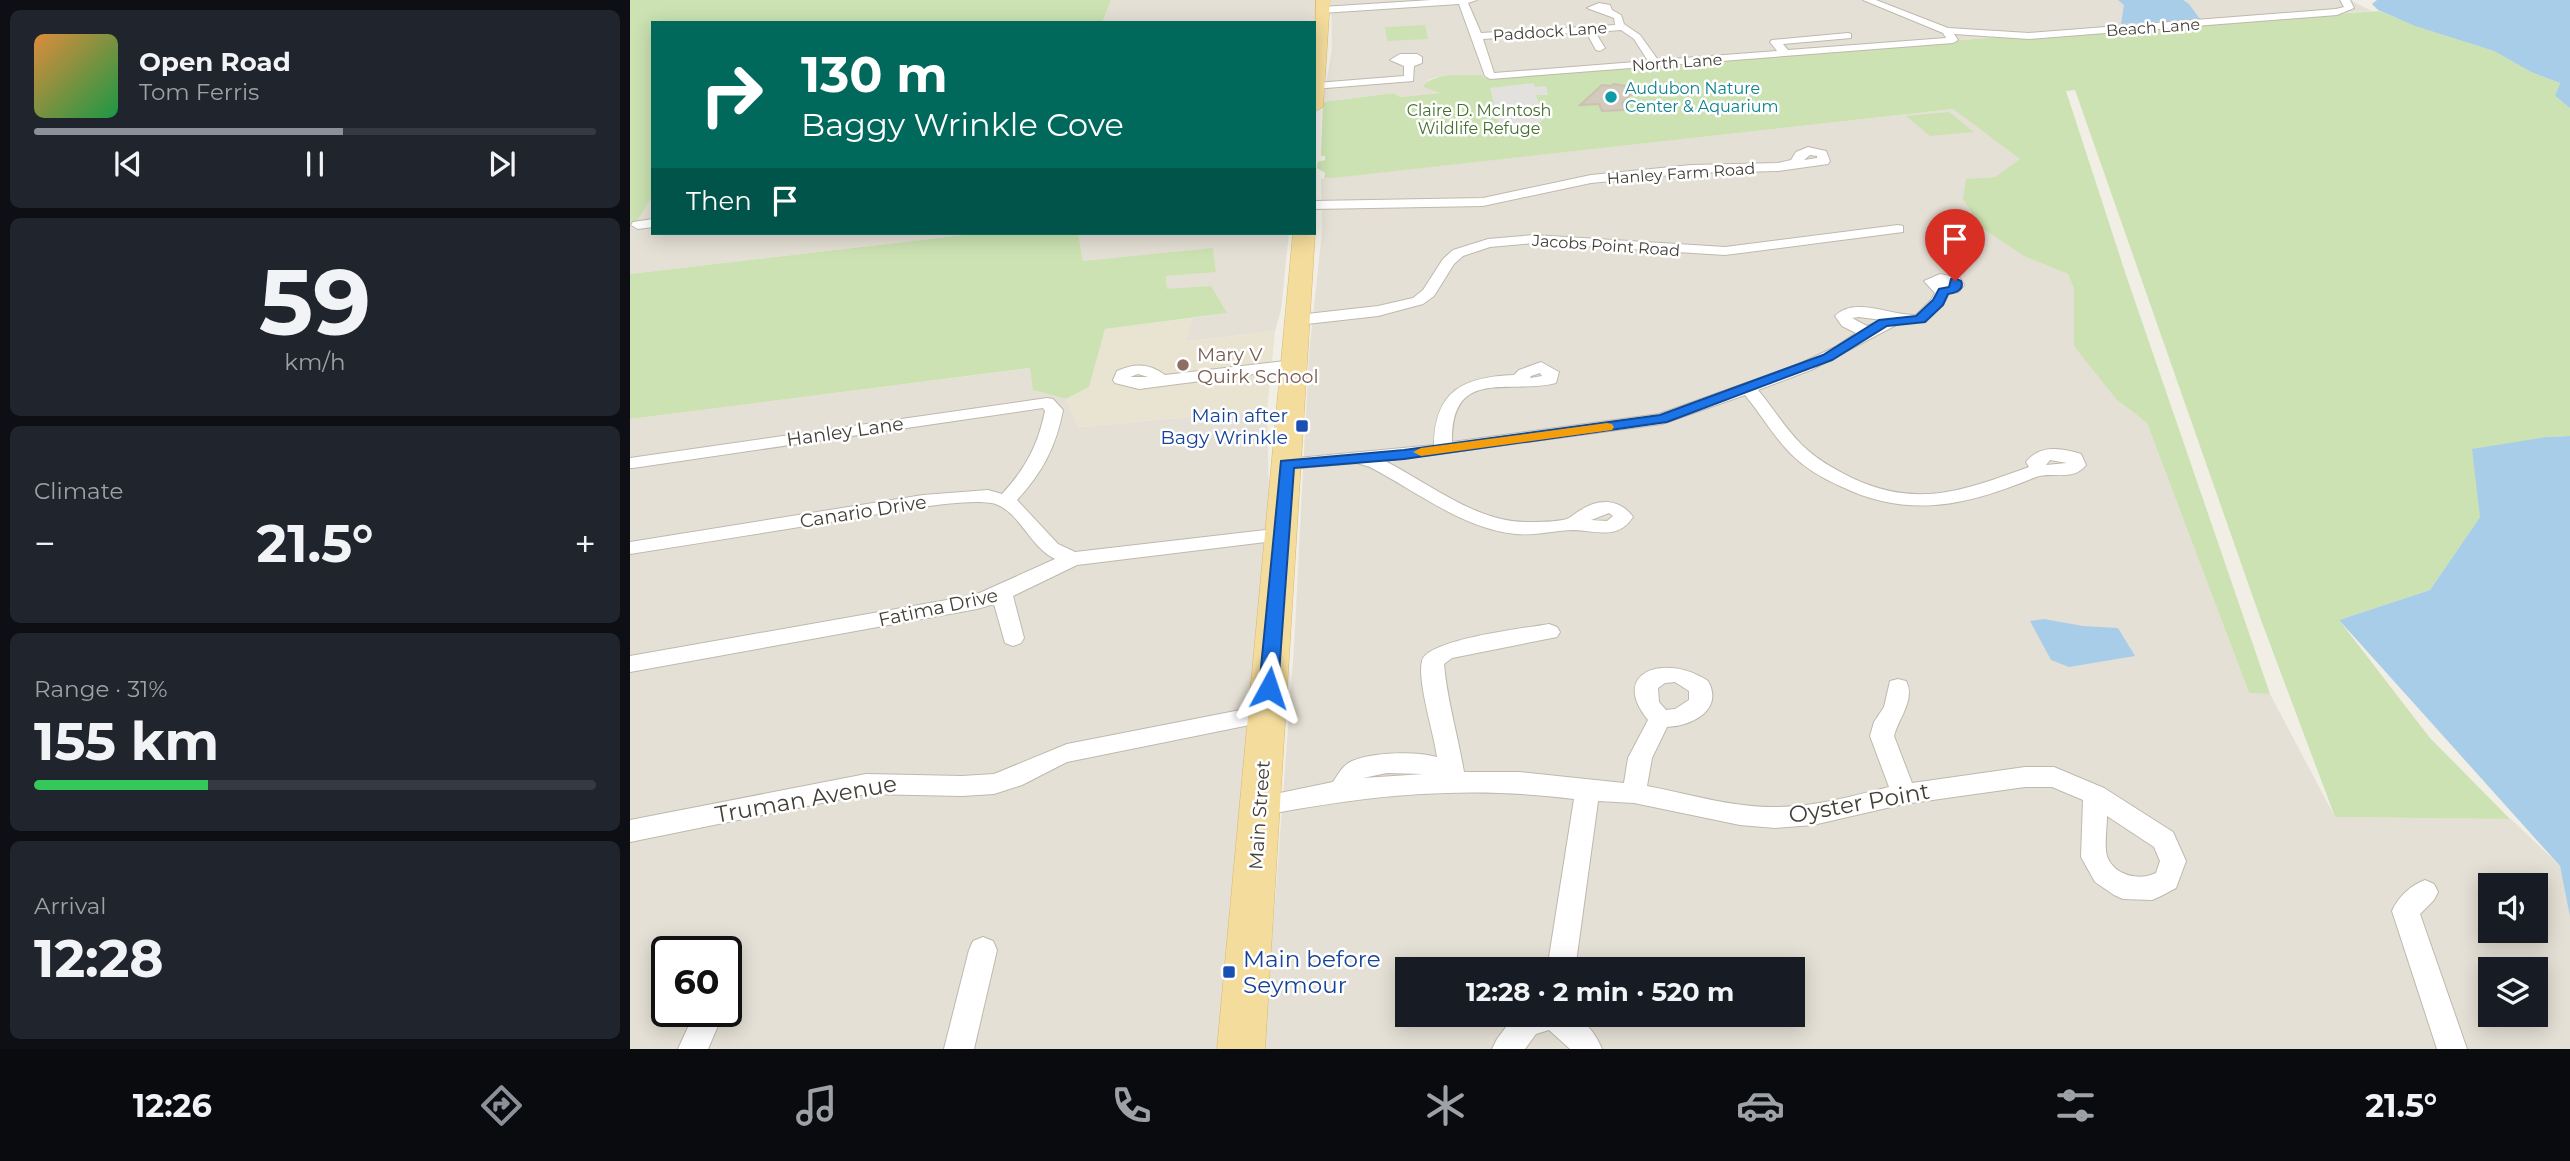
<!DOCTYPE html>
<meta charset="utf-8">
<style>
:root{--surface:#171b24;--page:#20242c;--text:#f1f3f6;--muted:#9ea1a6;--line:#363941;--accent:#8c9099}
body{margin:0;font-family:Montserrat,sans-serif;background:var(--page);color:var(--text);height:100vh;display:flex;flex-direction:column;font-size:26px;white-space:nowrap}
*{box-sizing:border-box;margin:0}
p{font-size:23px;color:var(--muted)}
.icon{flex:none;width:38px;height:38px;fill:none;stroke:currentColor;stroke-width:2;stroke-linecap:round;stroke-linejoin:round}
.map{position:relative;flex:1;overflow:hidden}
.drawer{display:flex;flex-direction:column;gap:10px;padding:10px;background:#0d0f14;width:630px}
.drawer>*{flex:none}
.guide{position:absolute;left:21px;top:21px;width:665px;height:214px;border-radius:0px;box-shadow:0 4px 18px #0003;background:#00695c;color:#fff;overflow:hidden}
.tools{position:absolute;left:1848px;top:873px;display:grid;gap:14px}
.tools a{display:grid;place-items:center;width:70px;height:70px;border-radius:0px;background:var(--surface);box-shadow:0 4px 18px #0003;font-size:35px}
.speed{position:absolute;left:21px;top:936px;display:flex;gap:14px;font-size:35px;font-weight:700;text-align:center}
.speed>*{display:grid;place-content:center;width:91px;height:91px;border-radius:50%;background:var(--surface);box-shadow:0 4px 18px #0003;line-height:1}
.speed .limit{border:4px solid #111;border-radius:10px;background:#fff;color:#111}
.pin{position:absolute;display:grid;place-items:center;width:60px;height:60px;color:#fff;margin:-72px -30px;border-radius:50% 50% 50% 0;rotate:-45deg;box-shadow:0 0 7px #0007}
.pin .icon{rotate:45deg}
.me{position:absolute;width:77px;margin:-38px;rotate:5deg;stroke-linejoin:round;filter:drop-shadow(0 0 5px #0008)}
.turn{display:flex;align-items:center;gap:24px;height:147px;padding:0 35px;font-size:32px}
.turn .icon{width:91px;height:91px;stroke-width:2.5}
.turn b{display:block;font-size:49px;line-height:60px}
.then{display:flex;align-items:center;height:66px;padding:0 35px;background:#0003;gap:14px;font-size:26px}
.big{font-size:52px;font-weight:700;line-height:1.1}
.drawer .card{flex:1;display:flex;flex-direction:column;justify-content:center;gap:10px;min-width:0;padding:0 24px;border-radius:10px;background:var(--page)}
.drawer .dial{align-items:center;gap:0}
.dial b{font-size:91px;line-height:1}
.song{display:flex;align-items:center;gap:21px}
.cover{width:84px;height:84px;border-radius:10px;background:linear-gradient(135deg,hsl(30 70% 55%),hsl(140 70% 35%))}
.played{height:7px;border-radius:4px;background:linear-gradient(90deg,var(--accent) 55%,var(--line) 55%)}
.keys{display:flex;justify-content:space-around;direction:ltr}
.heat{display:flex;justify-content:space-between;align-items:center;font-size:38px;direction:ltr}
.charge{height:10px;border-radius:5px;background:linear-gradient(90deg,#34c759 31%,var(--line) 0)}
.trip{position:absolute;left:765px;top:957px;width:410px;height:70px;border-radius:0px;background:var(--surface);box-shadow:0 4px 18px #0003;font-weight:700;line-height:70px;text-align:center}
.tabs{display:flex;height:112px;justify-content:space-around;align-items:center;background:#090b0e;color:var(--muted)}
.tabs .icon{width:49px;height:49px}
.tabs .selected{color:var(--accent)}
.tabs b{font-size:32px;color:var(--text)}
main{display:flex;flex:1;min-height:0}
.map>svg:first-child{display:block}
</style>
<main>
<section class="drawer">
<div class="card">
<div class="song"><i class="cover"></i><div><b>Open Road</b><p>Tom Ferris</p></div></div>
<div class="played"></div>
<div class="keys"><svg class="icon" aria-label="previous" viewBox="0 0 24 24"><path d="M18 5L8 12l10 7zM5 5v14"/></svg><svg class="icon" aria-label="pause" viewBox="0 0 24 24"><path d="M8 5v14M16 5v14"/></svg><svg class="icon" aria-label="next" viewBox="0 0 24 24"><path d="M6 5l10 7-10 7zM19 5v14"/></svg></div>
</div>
<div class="card dial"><b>59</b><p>km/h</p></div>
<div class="card"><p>Climate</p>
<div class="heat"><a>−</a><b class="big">21.5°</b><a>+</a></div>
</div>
<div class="card"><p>Range · 31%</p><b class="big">155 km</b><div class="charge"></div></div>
<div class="card"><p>Arrival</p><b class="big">12:28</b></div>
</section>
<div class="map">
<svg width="1940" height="1049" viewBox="0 0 1940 1049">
<rect width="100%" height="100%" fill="#f1eee6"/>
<path fill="#e5e0d5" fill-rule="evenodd" d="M481,0h208l-5,36v-13h-212z
M701,0h1019l22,11 -309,21 -577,46 -16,-1 12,-2 -45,2 -9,3 16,13 -44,4 -6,-4 -71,9 9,-53z
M1323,109l68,50 -26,18 -28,2 59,78 42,17 6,15 1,57 41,53 31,24 102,270 21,1 65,123 176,2 49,47 10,51v132h-1306l30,-401 15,-295 13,-121 -1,-53zM1860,886h46v45h-46zM777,970h385v45h-385zM1860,970h46v45h-46z
M23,195v38h328l-351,41v-51l7,-2z
M448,233h211l-8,77 -6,21 -90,11 7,-24 34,-5 -59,-23 -1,-14 -83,-14z
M401,368l3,22 32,9 13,28 188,-17 4,181 -36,458h-605v-630zM37,952h59v60h-59z"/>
<path fill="#e9e3d1" d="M562,318l-6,24 89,-11 -8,79 -188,17 -13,-28 23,-12 16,-58z"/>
<path fill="#cce2b2" d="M0,0h481l-9,23h-449v172l-16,26 -7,2z
M1749,11l37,15 78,25 37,21 29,11 -5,13 15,12v328l-24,1 -66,80 -50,73 -91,30 91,118 80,81 -175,-2 -74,-197 -186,-530 -9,1 61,187 143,416 -21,-1 -102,-270 -31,-24 -42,-53v-57l-6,-15 -42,-17 -43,-28 -20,-30 3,-20 29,-2 25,-18 -67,-50 -620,69h-9l1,-5 -8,-5 1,-6 7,-2v-4h-4l2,-54 71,-9 6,4 41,-4 -18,-6c11,-16 41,-11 60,-12l-1,2 4,1 577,-46z
M795,25l3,14 -41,2 -2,-14z
M1319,112l25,20 -44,4 -24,-20z
M351,233h97l5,28 130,-13 3,24 -50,4 1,13 44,-3 16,27 -122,16 -16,58 -23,12 -33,-9 -3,-22 -400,51v-145z"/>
<path fill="#e2e1de" d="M903,83l2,4 11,-1 2,9h-12l8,24 -9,7 -35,3 -10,-41z"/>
<path fill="#a8cde9" d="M1488,0h65l6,4 11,15 -79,5 3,-19z
M1747,0h193v108l-15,-12 5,-13 -29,-11 -37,-21 -79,-25 -37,-16 -6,-6z
M1940,436v481l-10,-51 -221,-246 91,-30 50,-73 -8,-68 74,-12z
M1414,619l39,7 35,2 17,28 -66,11 -18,-7 -21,-39z"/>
<path fill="#d2cabd" stroke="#ccc1b1" stroke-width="2" d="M984,84l17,3 -3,2 6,2 -12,12 2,7 -22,1 -3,-7 -19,1 22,-20 9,1z"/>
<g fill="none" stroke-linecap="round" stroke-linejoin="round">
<defs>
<path id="street" d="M801,0h46l-9,3 13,30 134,-8 -1,-7 -27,-10 12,-5 11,2 2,5 9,5 3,9 16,11 18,25 119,-9 -7,-9 2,-2 76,-7 3,1v4l-68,6 5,6 158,-12 -3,-5 -80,-33h13l72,28 81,5 307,-24 8,-2 -4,-7h10l4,8 -17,7 -308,24 -75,-5 4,6 -5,3 -463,36 -5,-3 -26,-72 -137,9 -5,-3 5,-3zM991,30l13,9 14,22 -154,12 -11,-34 103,-7 10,18 4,1 5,-3 -10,-16z
M770,54h17l5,3v6l-8,3 -1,15 -99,8 2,-6 88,-7v-10l-14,-6z
M1178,147l18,4 4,10 -2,3 -50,7 -87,2 -100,10 -108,23 -169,3v-8l169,-3 108,-23 100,-10 87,-2 13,-3 5,-8zM1180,155l7,1v2l-13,2z
M23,219v8l-15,2 -7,-4 2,-3z
M1268,225l5,1v6l-178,23 -191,-12 -44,4 -27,9 -9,8 -20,32 -11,8 -45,12 -80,9 -8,-5 8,-5 80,-9 35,-8 10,-8 20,-31 10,-9 35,-11 46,-4 191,12z
M1310,274l20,4 4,7 -6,7 -9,1 -6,12 -18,17 -25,1 -89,47 -53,20c15,18 27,38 44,55 14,14 32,24 50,33 66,31 113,12 177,-11l-3,-5c14,-18 36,-14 55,-8l5,11c-13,17 -34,6 -50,12 -68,28 -126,43 -196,9 -18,-8 -35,-18 -49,-32 -18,-18 -30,-40 -46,-59l-83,29 -277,37c45,23 92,62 144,61 12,0 27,0 38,-3 5,-2 9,-7 14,-9 18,-12 39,-11 52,7 -15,23 -36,14 -59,13 -19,0 -38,6 -58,4 -53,-5 -100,-43 -146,-67l-13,-4 -70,6 -9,-5 9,-5 147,-14c1,-55 30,-68 80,-70l5,-5 22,-8 18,10 -3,11c-47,12 -105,-17 -104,59l207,-28 140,-50 36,-17 21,-14 -14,-7 -7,-10c20,-20 56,0 81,-1l15,-15 4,-7 -11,-12zM1229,317l23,3 -15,6 -15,-8zM910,373l2,3 -12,2 1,-2zM1420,460l17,3 -21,2zM979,513l4,3 -6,5 -16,-1z
M664,360l6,2 2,3 -2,3 -161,21 -24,-6 -2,-3 4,-9c17,-8 32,-8 48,4zM508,374l10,3h-18z
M417,398l6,1 10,11c-7,37 -21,63 -46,90l41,44 17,8 207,-24 7,2 3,4 -3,4 -7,2 -205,25 -64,31 11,42 -3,5 -8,3 -8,-3 -11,-39 -17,5 -347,63v-16l345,-61 80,-36c-26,-13 -33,-43 -57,-54 -21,-10 -115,8 -142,13 -75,12 -151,24 -226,36v-12l293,-47 65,-5 14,4c24,-26 36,-49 43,-83l-2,-3 -410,60h-3v-10z
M919,624l8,3 3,5 -3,5 -105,21 -8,6c3,36 14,72 20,108h55l105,11 4,-25 20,-38c-40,-49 19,-67 60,-39 16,29 -16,45 -41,46l-15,31 -5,28c42,8 87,22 130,21 38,0 75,-11 112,-20l-19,-51 4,-14 10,-15 6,-26 8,-2 8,2c10,18 -8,38 -12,55l18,47 113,-16h29l50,21 69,44 13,29 -10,27 -15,8 -9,4 -29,-1 -9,-4 -19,-13 -14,-25 2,-57 -31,-13h-27l-121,17 -91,21 -38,3 -35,-3 -106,-22 -36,-2 -23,169h-28l27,-171c-109,-14 -207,-4 -314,17l-9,-3 -3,-7 3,-7 82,-17c6,-9 10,-17 19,-21 20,-9 65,-10 85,-4 -3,-24 -20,-75 -15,-96 5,-22 105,-33 127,-37zM1045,682l14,9v9l-14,9 -9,1 -7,-8 -1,-14 7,-5zM757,773l37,1 -61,4zM1477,816l47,31 6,14 -4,12c-16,8 -42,3 -49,-17 -3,-11 0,-28 0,-40z
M636,705l8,3 3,6 -3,6 -207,42 -45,23 -28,9 -32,2 -96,-2 -236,48v-22l236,-46 96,2 32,-2 73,-30z
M1795,880l9,4 4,8 -4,8 -14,14 47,135h-30l-45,-138c6,-14 19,-26 33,-31z
M353,937l10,4 4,9 -23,99h-30l25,-99 4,-9z
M65,1012h29l-16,37h-30z
M885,1015c41,0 68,-11 87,34h-32l-21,-19 -13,4 -11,15h-33l5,-10z"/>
<path id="primary" d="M686,0h14l-7,107 -9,5z
M684,232l1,1 -50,816h-48l76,-816z"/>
</defs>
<use href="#street" stroke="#bfb8ad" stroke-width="2"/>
<use href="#primary" stroke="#d7b96e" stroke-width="1"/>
<use href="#street" fill="#fff" fill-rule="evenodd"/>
<use href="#primary" fill="#f4dc9c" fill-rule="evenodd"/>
</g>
<path fill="#1a73e8" stroke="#114b97" stroke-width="2" d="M1325,278l6,3c4,9 -6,12 -13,13l-5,11 -18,17 -38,4 -55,34 -165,62 -263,37 -110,9 -16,220 -3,5h-13l-3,-5 22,-227 123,-11 256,-35 163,-60 56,-35 37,-4 17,-16 6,-11 10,-2 2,-8z"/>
<path fill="#f59e0b" d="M977,423l5,1 2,3 -2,3 -191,26 -8,-4 8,-4z"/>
<circle fill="#0f9aa8" stroke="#fff" stroke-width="2.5" cx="981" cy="97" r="7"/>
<circle fill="#8d6e63" stroke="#fff" stroke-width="2.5" cx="553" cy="365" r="7"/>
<g fill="#1a4fb4" stroke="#fff" stroke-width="2.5">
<rect x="665" y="419" width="14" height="14" rx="3.5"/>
<rect x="592" y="965" width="14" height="14" rx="3.5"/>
</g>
<g text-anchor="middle" stroke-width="5" stroke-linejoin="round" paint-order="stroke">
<g font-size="16" fill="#433e36" stroke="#fff">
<text transform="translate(1523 27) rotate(-4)" y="6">Beach Lane</text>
<text transform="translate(920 31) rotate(-4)" y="6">Paddock Lane</text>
<text transform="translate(1047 62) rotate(-4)" y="6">North Lane</text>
<text transform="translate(1051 173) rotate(-4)" y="6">Hanley Farm Road</text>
<text transform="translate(976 245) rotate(4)" y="6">Jacobs Point Road</text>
</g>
<g font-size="16" fill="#0d838f" stroke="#fff" text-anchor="start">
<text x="995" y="94">Audubon Nature<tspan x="995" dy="18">Center &amp; Aquarium</tspan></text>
</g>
<g font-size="16" fill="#466f2f" stroke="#fff">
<text x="849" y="116">Claire D. McIntosh<tspan x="849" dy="18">Wildlife Refuge</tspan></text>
</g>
<g font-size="19" fill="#785e54" stroke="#fff" text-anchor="start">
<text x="567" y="361">Mary V<tspan x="567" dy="22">Quirk School</tspan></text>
</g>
<g font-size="19" fill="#164399" stroke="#fff" text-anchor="end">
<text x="658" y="422">Main after<tspan x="658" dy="22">Bagy Wrinkle</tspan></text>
</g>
<g font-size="19" fill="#433e36" stroke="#fff">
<text transform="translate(215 431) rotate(-8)" y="7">Hanley Lane</text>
<text transform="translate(233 511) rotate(-9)" y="7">Canario Drive</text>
<text transform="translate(308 607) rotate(-12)" y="7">Fatima Drive</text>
<text transform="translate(629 815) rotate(-86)" y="7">Main Street</text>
</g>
<g font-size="23" fill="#433e36" stroke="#fff">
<text transform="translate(176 799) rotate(-10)" y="8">Truman Avenue</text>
<text transform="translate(1229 803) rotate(-10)" y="8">Oyster Point</text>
</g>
<g font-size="23" fill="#164399" stroke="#fff" text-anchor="start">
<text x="613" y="967">Main before<tspan x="613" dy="26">Seymour</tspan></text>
</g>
</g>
</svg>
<div class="tools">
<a><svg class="icon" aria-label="sound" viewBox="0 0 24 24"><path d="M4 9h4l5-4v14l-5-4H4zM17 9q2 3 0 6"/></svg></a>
<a><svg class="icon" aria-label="layers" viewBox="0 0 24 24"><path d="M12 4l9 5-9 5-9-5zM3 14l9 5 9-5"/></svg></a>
</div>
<div class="speed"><div class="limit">60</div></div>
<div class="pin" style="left:1325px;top:281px;background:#d93025"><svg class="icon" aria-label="arrive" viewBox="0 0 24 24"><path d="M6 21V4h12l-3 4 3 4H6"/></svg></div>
<svg class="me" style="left:639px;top:688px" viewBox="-20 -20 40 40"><path d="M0-17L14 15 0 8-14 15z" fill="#1a73e8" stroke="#fff" stroke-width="4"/></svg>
<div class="trip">12:28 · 2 min · 520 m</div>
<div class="guide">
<div class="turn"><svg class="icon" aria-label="right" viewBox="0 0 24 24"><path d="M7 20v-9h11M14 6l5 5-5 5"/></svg><div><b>130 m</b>Baggy Wrinkle Cove</div></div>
<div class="then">Then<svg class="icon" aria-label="arrive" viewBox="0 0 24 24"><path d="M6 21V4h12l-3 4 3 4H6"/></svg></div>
</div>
</div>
</main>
<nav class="tabs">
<b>12:26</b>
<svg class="icon selected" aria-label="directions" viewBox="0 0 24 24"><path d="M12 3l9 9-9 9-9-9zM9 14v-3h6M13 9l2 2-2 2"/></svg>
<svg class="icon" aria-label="music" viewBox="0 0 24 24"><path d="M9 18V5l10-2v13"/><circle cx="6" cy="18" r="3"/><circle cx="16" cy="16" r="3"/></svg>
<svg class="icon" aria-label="phone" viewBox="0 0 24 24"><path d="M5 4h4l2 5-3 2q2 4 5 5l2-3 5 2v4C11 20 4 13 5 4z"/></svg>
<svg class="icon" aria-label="climate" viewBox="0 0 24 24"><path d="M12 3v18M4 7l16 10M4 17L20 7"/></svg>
<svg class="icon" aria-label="car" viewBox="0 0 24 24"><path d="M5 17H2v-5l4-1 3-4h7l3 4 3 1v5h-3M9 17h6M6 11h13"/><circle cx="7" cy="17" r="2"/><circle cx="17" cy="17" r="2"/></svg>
<svg class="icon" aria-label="filters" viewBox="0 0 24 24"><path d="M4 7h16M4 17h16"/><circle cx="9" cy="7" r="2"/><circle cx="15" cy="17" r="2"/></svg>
<b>21.5°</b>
</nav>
